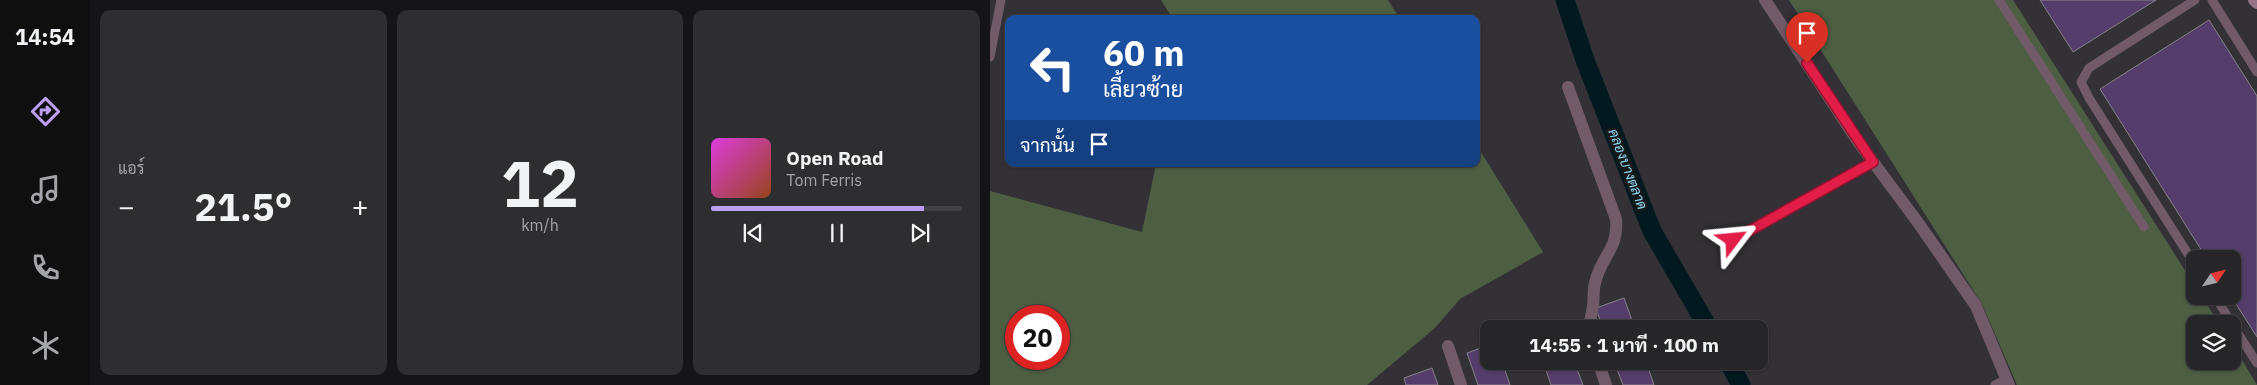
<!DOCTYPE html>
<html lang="th">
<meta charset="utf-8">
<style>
:root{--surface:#262528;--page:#2e2d30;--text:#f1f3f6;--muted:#a4a5a8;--line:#424245;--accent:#bca0f2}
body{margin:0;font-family:"IBM Plex Sans",Sarabun,sans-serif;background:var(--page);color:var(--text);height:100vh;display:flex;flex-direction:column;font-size:19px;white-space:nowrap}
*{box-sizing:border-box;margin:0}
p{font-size:16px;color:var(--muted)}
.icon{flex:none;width:28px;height:28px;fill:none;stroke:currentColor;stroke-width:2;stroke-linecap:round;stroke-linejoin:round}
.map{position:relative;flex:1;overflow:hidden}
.side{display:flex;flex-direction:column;gap:10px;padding:10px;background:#151416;width:900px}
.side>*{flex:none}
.hud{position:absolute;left:15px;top:15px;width:475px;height:152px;border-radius:10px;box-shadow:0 1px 4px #0004,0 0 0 1px var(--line);background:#1a4fa0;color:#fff;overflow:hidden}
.needle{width:32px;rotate:55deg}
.controls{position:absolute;left:1196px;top:250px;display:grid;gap:10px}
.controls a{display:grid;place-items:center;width:55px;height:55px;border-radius:10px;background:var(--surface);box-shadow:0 1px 4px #0004,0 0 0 1px var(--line);font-size:25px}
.speed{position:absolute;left:15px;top:305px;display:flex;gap:10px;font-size:25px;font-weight:700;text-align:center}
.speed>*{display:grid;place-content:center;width:65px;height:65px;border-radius:50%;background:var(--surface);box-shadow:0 1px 4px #0004,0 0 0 1px var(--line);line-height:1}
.speed .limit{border:8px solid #d22;background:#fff;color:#111}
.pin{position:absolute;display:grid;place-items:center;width:42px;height:42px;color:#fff;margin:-51px -21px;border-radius:50% 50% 50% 0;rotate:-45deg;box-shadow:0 0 5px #0007}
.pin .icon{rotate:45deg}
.me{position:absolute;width:55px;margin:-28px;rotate:61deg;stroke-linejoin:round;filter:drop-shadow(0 0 4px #0008)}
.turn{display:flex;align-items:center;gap:18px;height:105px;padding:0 15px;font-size:22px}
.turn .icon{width:65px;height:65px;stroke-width:2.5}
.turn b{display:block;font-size:35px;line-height:42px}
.then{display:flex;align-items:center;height:48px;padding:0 15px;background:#0003;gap:10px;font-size:19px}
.big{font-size:38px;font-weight:700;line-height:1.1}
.side .card{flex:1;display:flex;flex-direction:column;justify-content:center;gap:8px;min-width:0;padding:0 18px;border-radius:10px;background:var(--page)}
.side .dial{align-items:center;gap:0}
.dial b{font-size:65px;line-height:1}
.song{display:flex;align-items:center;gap:15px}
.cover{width:60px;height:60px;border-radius:8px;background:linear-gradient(135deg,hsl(300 70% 55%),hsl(20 70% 35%))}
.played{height:5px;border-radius:2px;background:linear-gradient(90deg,var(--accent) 85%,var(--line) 85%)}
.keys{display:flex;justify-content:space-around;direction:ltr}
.heat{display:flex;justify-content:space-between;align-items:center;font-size:28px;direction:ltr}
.side .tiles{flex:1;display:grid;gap:10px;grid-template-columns:repeat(3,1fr)}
.trip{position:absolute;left:490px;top:320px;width:288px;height:50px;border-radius:10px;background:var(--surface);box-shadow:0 1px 4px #0004,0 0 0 1px var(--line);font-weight:700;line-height:50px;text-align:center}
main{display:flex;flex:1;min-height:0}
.menu{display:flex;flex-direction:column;width:90px;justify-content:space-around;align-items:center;background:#0f0f10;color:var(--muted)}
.menu .icon{width:35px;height:35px}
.menu .current{color:var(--accent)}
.menu b{font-size:22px;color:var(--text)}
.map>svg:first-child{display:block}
</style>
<main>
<nav class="menu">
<b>14:54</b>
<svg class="icon current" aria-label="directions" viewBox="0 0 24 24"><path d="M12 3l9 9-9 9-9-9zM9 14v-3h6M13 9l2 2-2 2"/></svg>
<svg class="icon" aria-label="music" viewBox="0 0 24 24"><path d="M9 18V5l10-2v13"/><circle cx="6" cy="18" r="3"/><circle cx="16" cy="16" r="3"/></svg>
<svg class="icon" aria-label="phone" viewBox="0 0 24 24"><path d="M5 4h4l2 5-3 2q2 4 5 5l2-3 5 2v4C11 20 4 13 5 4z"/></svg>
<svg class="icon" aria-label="climate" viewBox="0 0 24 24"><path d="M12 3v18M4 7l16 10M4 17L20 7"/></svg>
</nav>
<section class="side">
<div class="tiles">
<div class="card"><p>แอร์</p>
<div class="heat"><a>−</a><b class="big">21.5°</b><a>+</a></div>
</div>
<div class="card dial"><b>12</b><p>km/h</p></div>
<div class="card">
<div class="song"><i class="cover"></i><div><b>Open Road</b><p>Tom Ferris</p></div></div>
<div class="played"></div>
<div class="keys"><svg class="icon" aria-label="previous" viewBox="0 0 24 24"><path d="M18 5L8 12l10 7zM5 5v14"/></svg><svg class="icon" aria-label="pause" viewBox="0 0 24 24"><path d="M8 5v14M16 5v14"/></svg><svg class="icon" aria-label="next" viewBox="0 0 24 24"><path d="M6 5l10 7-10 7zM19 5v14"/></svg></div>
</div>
</div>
</section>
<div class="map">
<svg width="1267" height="385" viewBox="0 0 1267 385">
<rect width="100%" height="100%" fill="#333135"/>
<path fill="#4d5e43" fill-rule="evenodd" d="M171,0h227l12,19h-227z
M799,0h224l182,286v10h7l17,28h-24v37h37l1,-16 24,40h-240l-35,-81z
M486,144l67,108 -83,47 -25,29 -68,57h-377v-194l152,41 14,-68h320zM69,316v43h-43v-43z"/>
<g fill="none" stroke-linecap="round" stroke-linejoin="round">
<path stroke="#031920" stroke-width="19" d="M575,0l20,60 67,171 57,98
M738,361l13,24"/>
</g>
<path fill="#543d6a" stroke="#858387" d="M1050,0h116l-83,52z
M1219,20l48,76v241l-26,-41 1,-37h-25l-107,-170z
M634,298l11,31h-32l-7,-21z
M499,345v16h13l8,24h-32l-11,-32z
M553,361h31l9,24h-32z
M624,361h32l8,24h-31z
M442,368l6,17h-32l-2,-7z"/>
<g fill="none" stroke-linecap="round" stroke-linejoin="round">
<path stroke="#725b68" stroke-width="9" d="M1009,0l145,227
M1222,0l45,72
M0,57l11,-57
M743,239l140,-76
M1205,265l-106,-167 -8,-16 8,-14 106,-68
M1225,296l17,28
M1242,324l25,39
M1005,385l12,-6"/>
<path stroke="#725b68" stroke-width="12" d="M775,0l94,143 60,81 57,82 33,79
M578,87l48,132c3,30 -15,37 -21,64 -2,7 -1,16 -2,23 -1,8 -3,15 -5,23
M458,346l13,39
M608,361l8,24"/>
<path stroke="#967286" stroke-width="12" d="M1264,0l3,3"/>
</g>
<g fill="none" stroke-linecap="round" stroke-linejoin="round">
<defs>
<path id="route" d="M743,240l140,-78 -66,-99"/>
</defs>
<use href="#route" stroke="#92132f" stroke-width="12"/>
<use href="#route" stroke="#e11d48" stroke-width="9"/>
</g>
<g text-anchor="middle" stroke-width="5" stroke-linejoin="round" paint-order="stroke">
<g font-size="14" font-style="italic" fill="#8dddf8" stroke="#1a1a1b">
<text transform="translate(638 169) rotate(69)" y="5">คลองบางตลาด</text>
</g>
</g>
</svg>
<div class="controls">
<a><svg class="needle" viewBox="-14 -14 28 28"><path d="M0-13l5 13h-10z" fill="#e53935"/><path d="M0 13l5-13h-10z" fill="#a4a5a8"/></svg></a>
<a><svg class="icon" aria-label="layers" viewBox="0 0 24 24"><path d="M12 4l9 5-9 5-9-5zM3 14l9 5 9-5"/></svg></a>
</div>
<div class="speed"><div class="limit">20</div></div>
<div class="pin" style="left:817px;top:63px;background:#d93025"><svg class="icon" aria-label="arrive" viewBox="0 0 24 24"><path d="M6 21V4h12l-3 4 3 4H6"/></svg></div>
<svg class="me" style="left:743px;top:240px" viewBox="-20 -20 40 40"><path d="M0-17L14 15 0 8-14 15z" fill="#e11d48" stroke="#fff" stroke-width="4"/></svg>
<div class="trip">14:55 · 1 นาที · 100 m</div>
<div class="hud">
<div class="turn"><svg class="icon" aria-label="left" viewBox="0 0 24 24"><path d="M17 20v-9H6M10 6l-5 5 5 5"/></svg><div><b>60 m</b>เลี้ยวซ้าย</div></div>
<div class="then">จากนั้น<svg class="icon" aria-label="arrive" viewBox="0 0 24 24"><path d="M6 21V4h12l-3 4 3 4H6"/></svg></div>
</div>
</div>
</main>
